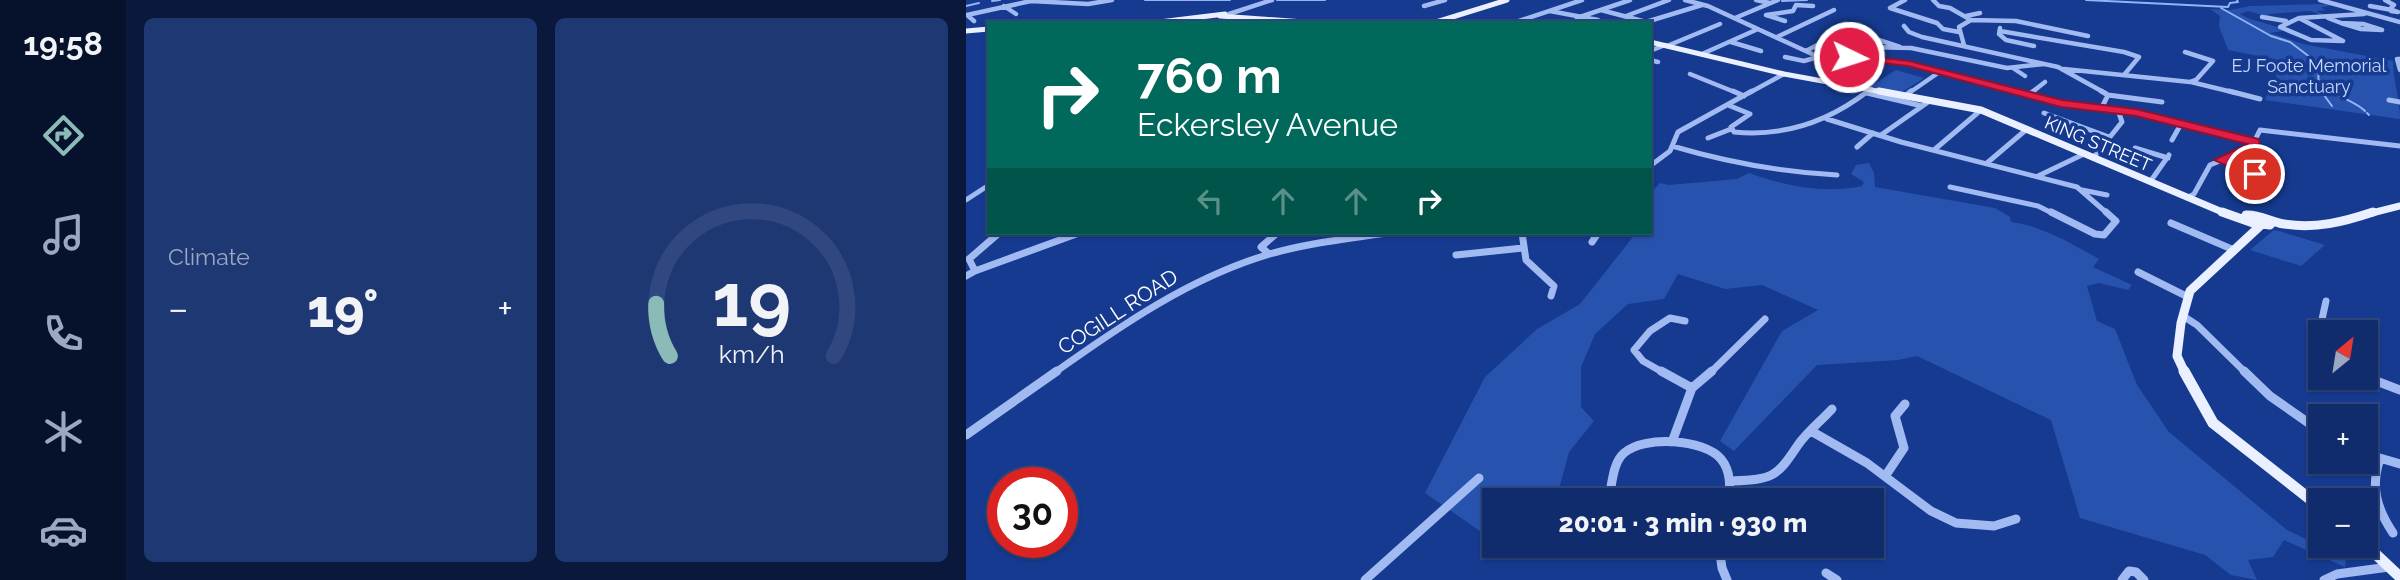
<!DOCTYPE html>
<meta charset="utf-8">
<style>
:root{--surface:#102c6c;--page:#1e3874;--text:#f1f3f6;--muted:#9ca7c2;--line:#30487f;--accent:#8bbbb9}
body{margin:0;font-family:Raleway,sans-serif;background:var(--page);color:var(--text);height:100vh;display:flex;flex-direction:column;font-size:26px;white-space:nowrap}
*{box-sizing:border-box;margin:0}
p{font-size:23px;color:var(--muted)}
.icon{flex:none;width:38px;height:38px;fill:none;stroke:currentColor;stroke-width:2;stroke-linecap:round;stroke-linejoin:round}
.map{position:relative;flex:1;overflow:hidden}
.drawer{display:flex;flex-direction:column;gap:18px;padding:18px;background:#09183b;width:840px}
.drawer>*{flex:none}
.top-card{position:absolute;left:21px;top:21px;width:665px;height:214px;border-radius:0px;box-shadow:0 2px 5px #0004,0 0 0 2px var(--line);background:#00695c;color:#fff;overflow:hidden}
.needle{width:46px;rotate:30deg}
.tools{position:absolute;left:1342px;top:320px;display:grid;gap:14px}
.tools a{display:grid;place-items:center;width:70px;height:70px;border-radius:0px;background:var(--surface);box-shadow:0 2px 5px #0004,0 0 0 2px var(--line);font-size:35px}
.speed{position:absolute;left:21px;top:467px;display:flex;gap:14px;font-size:35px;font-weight:700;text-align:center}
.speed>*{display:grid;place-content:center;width:91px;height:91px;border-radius:50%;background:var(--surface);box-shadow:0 2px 5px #0004,0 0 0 2px var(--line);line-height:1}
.speed .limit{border:10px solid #d22;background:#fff;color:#111}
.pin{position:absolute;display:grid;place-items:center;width:60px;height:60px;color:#fff;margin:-30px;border:4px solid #fff;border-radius:50%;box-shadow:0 2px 7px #0007}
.me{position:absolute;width:77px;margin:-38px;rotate:94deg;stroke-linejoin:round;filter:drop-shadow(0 0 5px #0008)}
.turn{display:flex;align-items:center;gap:24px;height:147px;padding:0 35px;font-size:32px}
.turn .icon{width:91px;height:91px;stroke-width:2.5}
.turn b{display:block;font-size:49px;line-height:60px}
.lanes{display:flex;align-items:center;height:66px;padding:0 35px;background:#0003;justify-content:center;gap:35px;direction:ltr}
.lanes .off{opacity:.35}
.big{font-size:52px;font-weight:800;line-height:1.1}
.drawer .card{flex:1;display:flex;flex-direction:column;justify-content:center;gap:10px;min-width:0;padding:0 24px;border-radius:10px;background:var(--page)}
.drawer .dial{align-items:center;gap:0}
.dial svg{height:182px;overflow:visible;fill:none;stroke:var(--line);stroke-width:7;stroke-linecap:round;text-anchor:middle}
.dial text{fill:var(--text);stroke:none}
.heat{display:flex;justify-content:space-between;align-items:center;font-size:38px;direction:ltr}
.drawer .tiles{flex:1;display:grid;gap:18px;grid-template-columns:repeat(2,1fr)}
.trip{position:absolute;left:516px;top:488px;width:402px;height:70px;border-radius:0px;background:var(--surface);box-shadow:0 2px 5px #0004,0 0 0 2px var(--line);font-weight:800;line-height:70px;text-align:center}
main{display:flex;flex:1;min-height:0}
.dock{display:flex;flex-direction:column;width:126px;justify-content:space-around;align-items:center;background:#06122b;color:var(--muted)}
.dock .icon{width:49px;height:49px}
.dock .on{color:var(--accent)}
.dock b{font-size:32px;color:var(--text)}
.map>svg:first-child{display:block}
</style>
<main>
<nav class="dock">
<b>19:58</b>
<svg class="icon on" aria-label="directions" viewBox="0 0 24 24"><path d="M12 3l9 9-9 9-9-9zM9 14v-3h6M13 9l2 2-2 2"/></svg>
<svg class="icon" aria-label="music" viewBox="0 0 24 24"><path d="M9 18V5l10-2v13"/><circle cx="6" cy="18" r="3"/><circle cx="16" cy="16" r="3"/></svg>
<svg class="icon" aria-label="phone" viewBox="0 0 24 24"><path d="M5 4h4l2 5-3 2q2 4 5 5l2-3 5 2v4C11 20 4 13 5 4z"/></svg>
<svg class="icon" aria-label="climate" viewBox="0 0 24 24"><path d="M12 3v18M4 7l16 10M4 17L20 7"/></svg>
<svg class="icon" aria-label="car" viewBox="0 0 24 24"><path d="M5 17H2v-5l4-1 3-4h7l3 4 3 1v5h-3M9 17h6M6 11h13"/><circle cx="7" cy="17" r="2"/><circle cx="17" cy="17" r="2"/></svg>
</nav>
<section class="drawer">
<div class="tiles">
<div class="card"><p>Climate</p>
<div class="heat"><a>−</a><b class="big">19°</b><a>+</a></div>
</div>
<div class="card dial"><svg viewBox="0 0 100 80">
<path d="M14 69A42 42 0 1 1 86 69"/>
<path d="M14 69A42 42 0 0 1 8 46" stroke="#8bbbb9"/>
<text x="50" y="56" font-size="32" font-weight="700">19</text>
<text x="50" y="72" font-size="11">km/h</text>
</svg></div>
</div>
</section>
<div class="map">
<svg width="1434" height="580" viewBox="0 0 1434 580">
<rect width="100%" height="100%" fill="#153a90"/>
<path fill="#2753af" d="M1360,4l5,2 -10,1 4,3 -8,1 9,5 -16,-5 -42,3 7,5 -27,-8 -8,3c14,9 31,8 43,17l-13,2 33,11 90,17c0,20 7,38 7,58l-135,-19 18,-39 -55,-11 -9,-24 1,-10 -10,-7 20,1 20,-4z
M930,70l28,8 -22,14 -33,-5z
M903,163l5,10 1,14 120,21 15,9 1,5c31,4 60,21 88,37l-6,8 39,18 -4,5 -29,-7 -12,3 10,35 18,8 22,56 32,47 118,98 59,28 -1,9 -61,-27 -11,17 -25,3 9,20 -26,-5 -26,-20 -125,-37 -29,-98 -134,-64 -19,4 -81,5 -83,86 -14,-10 62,-110 36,-21 -56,-25 -37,4 -47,-15 -14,25 -36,5 -33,30 -14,33v40l13,14 -25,31 -13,48h-62v38h-4l-65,-45 60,-116 52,-48 43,-25 56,-71h14v-39l10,-11 9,2 68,-6 12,-6c36,13 75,21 113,13l2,-4 -13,-8 5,-9z
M1308,230l5,1 46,14 -24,21 -51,-16z"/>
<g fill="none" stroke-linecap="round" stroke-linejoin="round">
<path stroke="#93b3f4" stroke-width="2" d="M179,0h85
M311,0h48
M1120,0l142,7 2,-4 8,-1 -1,-2
M26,1l8,-1
M816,1l25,-1
M0,6l13,-3
M1255,8l50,28 19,6 29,22 -1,23 14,19
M1352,80l10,4c7,14 26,16 37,27
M1401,113l2,2"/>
<path stroke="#a1baf1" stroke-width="4.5" d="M719,0l23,6 115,53 1,22
M790,0l14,3
M939,0l-15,8 47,15 6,6 16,3
M967,0l6,6 11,2 21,12 45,1 72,15
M1354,0l80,22
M1419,0l9,5 -4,4
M38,6l12,8
M458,6l21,-6
M1404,6l22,4
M1424,9l8,3 -7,-1z
M635,10l49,13
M584,11l48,9
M263,14l43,-14
M660,16l43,-16
M1000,16l14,-3
M1296,17l24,4
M611,18l53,-18
M769,18l43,-18
M1333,18l44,23 -32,-1 -31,-13z
M1333,18l65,-4
M1362,18l13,5
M8,21l-7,-6 64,-14 57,3 24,-4
M819,21l-19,-6 27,-4 3,-6 17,1
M680,22l56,-17
M547,23l69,-23
M1375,23l22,1 19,6 -21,-1z
M938,26l5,6 13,5 136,30 47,26
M1034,28l-1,6 7,6 28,6
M1034,31l124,21 15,5 -15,18
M898,35l36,12
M811,37l57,-27
M765,42l30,9
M998,45l-5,-18 12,-7
M701,46l53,-22
M684,51l15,-6
M840,51l49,-26
M736,54l56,-25
M819,57l19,4 14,-4
M883,58l18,-11 44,1 96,20 37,-4
M857,59l61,1 25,4 113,29
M897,59l1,9 7,3
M1434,59h-3l3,11
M684,60l8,2
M1047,68l12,8
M1098,69l126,13 6,-2 17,-19 -28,-9
M724,74l47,19
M1225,82l45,11
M783,93l35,-19
M900,93l5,-4
M943,93l29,-20
M1065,93l14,-11"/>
<path stroke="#a1baf1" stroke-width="5" d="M767,91l11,5
M1050,91l45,12 75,10 118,29
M1263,91l31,8
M901,93l55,13
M940,95l5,-4
M1063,95l5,-4
M1142,95l54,7
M1423,100l11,2
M762,105l22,9 -19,13 3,5c50,5 94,-10 134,-41
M1135,109l7,-14 -7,-4
M1078,113l65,24
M861,119l74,23 176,45 31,27
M915,135l50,-35
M742,138l23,-9
M1206,140l9,-16
M706,146c54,16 109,26 165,29
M891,147l16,-14
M1169,148l33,10
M968,150l47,-40
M1127,158l29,-36 -4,-12
M1254,160l30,12 16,3
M1021,163l40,-34
M684,166l20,-15 8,-19 74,-41
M1072,176l46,-22
M1184,182l19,-27
M984,187l88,19 16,8
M1116,190l25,5
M1221,198l7,-4 16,-29 41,-17 9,-18 140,16
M0,200l23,-15"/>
<path stroke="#a1baf1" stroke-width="7" d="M1085,212l44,22 9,1 12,-14 -10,-9
M1205,223l63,27
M556,233l4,27 28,26 -3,10
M626,242l6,-9
M303,254l-8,-7 16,-14
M490,255l67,-7
M9,271l104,-38
M1172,272l50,25
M0,276l9,-5 -6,-12 30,-26
M1217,316l14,9 49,48
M1354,358l-5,-7 11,-50
M88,373c66,-47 137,-96 216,-119 38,-11 77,-15 116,-21
M698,373l-21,-12 -9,-11 16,-19 20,-13 15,3
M744,373l55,-54"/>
<path stroke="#a1baf1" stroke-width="9" d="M695,371l31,17
M1278,371l26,25 50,35
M1400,377l34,13
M845,431l56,32 64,48 25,12 38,3 22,-7
M0,435l91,-64
M706,442l20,-54 20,-17
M1400,454l34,10
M1414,459c-10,28 -3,50 13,74
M920,475l18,-27 -9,-32 10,-12
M766,481c41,-2 44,-3 66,-36 9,-13 23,-24 34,-36
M645,487c2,-12 4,-26 13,-34 20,-18 80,-14 97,6 10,12 9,27 8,41
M753,546l3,22 5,12
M860,573l11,7
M399,580l114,-102
M1156,580l7,-9 7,1 8,8
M1358,580l13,-6 52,-7"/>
<path stroke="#eaf0ff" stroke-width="5" d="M254,16l98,7
M185,23l74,-9
M467,23l74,-23
M0,31l23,-2
M684,42l134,32 104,19"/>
<path stroke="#eaf0ff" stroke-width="7" d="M913,91l102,19 246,104
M1402,214l32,-8"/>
<path stroke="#eaf0ff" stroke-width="9" d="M1256,212l31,11 17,2 2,-3
M1279,218l1,-3c14,-1 24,7 38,9 32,5 59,-2 89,-12
M1219,373l-8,-17 4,-33 9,-32 70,-65"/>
<path stroke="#eaf0ff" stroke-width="11" d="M1218,371l29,52 107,84
M1400,545l34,32"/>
</g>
<path fill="#e11d48" stroke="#92132f" stroke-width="2" d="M883,54l60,7 153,39 74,9 122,30 2,3 -5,8 -24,10 30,14 -2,2h-9l-36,-16 33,-16 -111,-28 -75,-9 -153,-41 -62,-7 -2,-2z"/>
<g text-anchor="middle" stroke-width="7" stroke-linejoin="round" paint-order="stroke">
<g font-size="18" fill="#c8d8fc" stroke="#153a90">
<text x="1343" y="72">EJ Foote Memorial<tspan x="1343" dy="21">Sanctuary</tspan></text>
</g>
<g font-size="18" fill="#fff" stroke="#153a90">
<text transform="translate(1132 144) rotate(23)" y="6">KING STREET</text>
</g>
<g font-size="21" fill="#fff" stroke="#153a90">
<text transform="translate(152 312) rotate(-33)" y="7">COGILL ROAD</text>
</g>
</g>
</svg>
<div class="tools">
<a><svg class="needle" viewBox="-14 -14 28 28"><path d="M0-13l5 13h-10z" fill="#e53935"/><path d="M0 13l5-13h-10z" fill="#9ca7c2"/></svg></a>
<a>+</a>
<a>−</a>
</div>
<div class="speed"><div class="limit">30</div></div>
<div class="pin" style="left:1289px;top:174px;background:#d93025"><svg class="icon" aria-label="arrive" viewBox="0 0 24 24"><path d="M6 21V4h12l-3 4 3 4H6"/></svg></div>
<svg class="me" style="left:883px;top:57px" viewBox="-20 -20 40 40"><circle r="17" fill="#e11d48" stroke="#fff" stroke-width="3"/><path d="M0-11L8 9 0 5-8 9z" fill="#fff"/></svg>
<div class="trip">20:01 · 3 min · 930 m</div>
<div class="top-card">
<div class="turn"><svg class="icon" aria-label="right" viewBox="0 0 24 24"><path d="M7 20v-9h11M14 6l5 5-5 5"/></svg><div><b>760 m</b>Eckersley Avenue</div></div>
<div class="lanes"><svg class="icon off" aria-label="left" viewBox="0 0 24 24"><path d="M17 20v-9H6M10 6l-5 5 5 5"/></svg><svg class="icon off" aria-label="ahead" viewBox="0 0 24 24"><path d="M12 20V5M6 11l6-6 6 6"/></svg><svg class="icon off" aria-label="ahead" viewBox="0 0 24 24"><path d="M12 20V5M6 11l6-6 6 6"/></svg><svg class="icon" aria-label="right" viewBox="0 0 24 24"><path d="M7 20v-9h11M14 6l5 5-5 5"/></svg></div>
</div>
</div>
</main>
